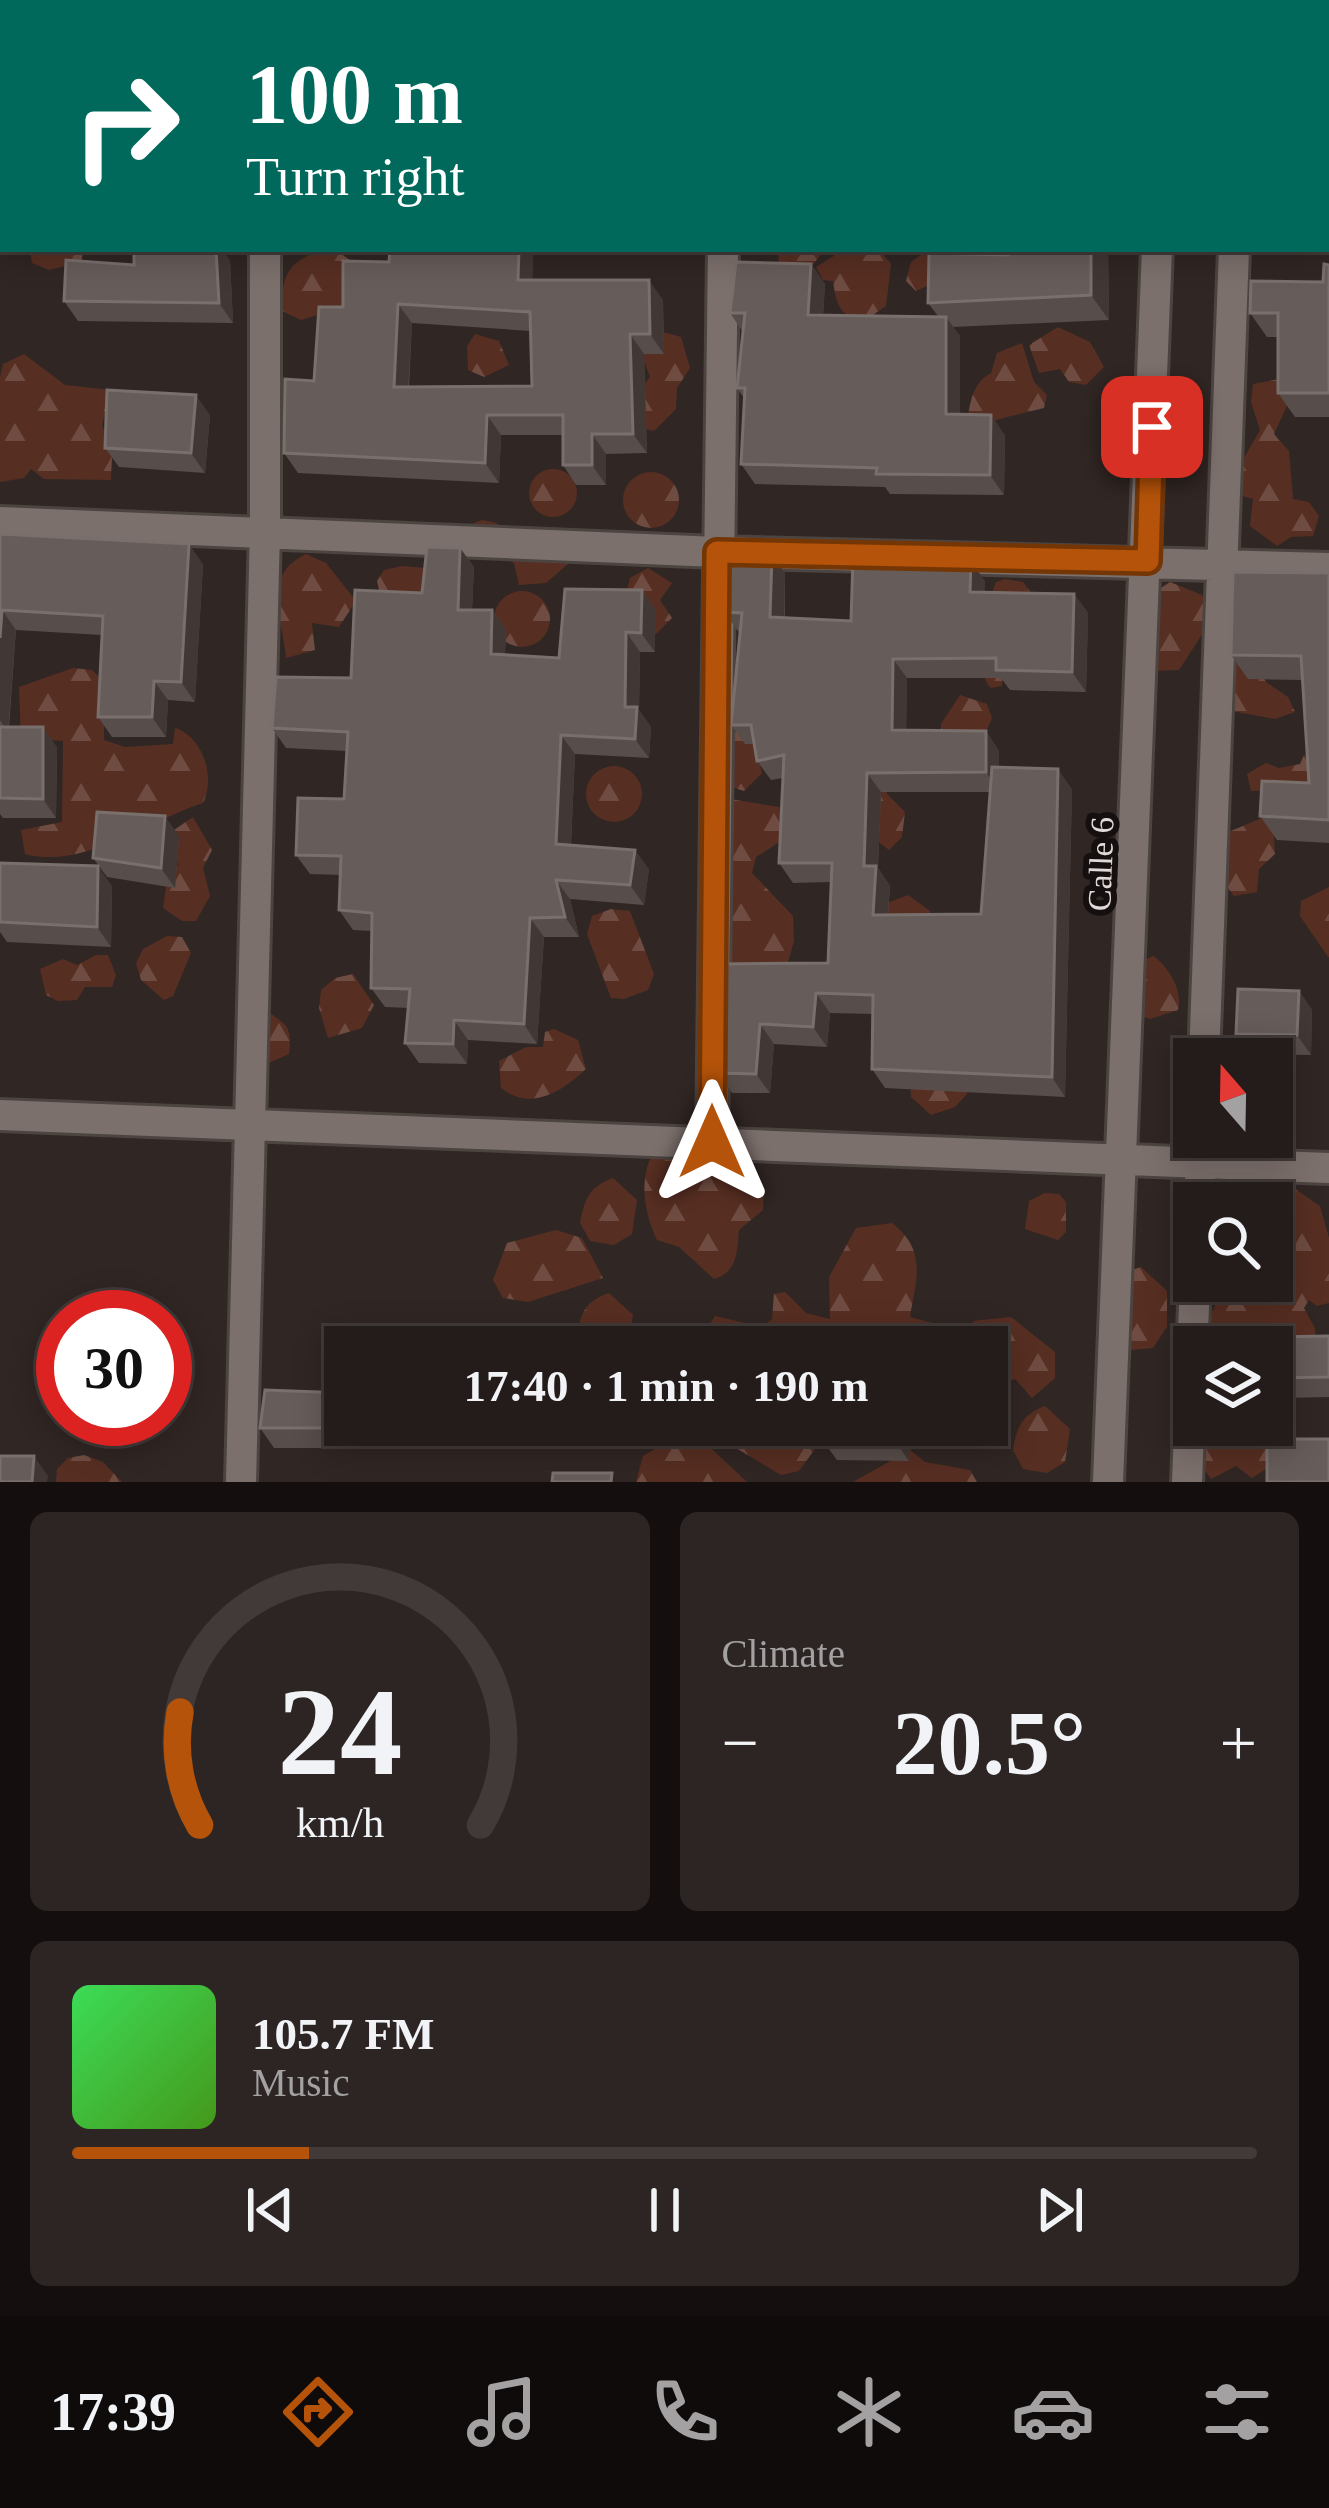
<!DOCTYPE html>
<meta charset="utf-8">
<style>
:root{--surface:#241c1a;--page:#2c2523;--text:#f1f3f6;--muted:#a3a1a2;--line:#413a39;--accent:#b45309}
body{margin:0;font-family:"Times New Roman",serif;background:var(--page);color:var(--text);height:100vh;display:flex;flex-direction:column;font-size:45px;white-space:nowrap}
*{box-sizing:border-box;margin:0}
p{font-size:39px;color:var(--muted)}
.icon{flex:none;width:66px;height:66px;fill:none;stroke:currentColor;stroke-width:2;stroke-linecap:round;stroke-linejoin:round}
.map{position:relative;height:1482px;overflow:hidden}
.panel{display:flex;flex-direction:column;gap:30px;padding:30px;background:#140f0e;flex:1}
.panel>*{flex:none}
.hud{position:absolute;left:0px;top:0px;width:1329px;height:252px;box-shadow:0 6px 30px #0003,0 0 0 3px var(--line);background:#00695c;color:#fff;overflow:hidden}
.needle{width:78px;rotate:340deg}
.buttons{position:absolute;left:1173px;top:1038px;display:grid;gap:24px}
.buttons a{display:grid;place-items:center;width:120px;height:120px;border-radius:0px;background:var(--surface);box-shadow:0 6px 30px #0003,0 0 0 3px var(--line);font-size:60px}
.speed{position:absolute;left:36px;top:1290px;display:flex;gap:24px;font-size:60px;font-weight:700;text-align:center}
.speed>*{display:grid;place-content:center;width:156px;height:156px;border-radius:50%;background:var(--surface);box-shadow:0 6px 30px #0003,0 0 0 3px var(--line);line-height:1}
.speed .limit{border:18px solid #d22;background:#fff;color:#111}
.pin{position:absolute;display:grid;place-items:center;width:102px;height:102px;color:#fff;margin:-51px;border-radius:24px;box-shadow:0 6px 18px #0006}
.me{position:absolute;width:132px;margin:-66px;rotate:0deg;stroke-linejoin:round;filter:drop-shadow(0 0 9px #0008)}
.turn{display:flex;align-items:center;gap:42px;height:252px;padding:0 48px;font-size:54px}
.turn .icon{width:156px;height:156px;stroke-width:2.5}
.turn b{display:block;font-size:84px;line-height:102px}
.big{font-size:90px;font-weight:700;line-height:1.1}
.panel .card{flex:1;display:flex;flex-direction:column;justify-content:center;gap:18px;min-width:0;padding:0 42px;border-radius:18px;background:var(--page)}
.panel .dial{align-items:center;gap:0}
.dial svg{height:312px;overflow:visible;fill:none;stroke:var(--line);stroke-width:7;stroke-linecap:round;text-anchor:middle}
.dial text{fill:var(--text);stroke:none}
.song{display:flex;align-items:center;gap:36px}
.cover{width:144px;height:144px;border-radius:18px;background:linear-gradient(135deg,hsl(130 70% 55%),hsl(100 70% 35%))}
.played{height:12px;border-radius:6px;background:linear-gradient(90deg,var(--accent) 20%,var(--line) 20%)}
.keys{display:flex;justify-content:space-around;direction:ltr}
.heat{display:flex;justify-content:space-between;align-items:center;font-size:66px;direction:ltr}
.panel .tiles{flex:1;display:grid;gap:30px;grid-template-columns:1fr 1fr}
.card:last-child{grid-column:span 2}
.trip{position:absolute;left:324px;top:1326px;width:684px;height:120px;border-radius:0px;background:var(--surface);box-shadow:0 6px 30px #0003,0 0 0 3px var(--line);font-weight:700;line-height:120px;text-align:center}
.tabs{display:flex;height:192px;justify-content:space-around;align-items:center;background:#0e0b0a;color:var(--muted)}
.tabs .icon{width:84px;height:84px}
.tabs .current{color:var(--accent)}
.tabs b{font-size:54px;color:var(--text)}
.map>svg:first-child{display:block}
</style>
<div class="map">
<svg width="1329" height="1482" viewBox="0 0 1329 1482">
<defs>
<pattern id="forest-firs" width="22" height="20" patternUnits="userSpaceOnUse" patternTransform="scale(3)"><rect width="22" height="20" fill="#572e22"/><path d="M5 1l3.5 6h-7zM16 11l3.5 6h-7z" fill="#6f4c41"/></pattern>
</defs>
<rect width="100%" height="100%" fill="#302623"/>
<path fill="url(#forest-firs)" d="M30,249h54l-3,13 -32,8 -17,-7z
M334,249l26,18 -16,40 -43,13 -19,-9c-2,-42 13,-56 52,-62z
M778,249h45l1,1 -11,15 -18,9 -16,-12z
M863,249h16l12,15 -5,42 -22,15c-25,-4 -28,-18 -31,-40l-10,-1 -7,-13 21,-13z
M930,249h46l-40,33 -20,9 -10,-10 5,-19z
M1058,327l32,15 14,25 -18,18 -17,-3 -9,-13 -21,4 -10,-28z
M652,329l29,8 9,31 -13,20 -1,21 -22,22 -12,-3 -3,-38 11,-13 -10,-27z
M475,334l24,7 10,24 -25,12 -16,-7 -1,-24z
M1022,343l12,39 13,13 -3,13 -45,11 -36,17c8,-23 4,-50 28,-63l6,-20z
M24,354l41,31 46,5 -9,35 10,30 -1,25 -67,-1 -13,-10 -7,9 -24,4v-105l3,-13z
M1280,379l12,16 -18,39 15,17 4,48 16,3 10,14 -6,20 -22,1 -14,9 -27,-20 3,-27 -28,-8 35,-61 -9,-28 2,-18z
M529 493a24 24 0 1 1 48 0a24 24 0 1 1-48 0Z
M623 500a28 28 0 1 1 56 0a28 28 0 1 1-56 0Z
M482,520l11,2 82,36 -29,25 -27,2 -5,-22 -11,-7 -35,2 -9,-8 5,-23z
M306,554l20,9 30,38 -17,26 -27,-4 3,27 -29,8c-3,-39 -26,-82 20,-104z
M402,566l23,2 -3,27 -42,-1 -3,-13 7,-11z
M648,568l24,15 -12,17 12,18 -22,22 -23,-49 3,-13z
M1005,579l18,3 8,11 -24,15 -5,78 -11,2c-19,-18 -5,-82 5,-106z
M1170,582l32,13 9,12 -8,26 -24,37 -28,1 -7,-72z
M494 619a28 28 0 1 1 56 0a28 28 0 1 1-56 0Z
M1210,646l39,3 17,33 22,15 7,15 -20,7 -71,-13 -3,-42z
M73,668l19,2 12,12v58l21,7 48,-3 2,-16c28,9 41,49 28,75 -54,17 -120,67 -178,51l-4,-24 41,-8 1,-81 -42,-3 -2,-51z
M960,695l27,9 5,14 -7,16 -43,2 -1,-12z
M747,717l15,56 -18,18 -10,-3 -15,-63z
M1304,755h7l12,18 -25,17 -47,1 -4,-17 19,-11 13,5 21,-4z
M586 794a28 28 0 1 1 56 0a28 28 0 1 1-56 0Z
M884,780l3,14 18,18 -3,25 -13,13 -77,-59z
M730,799l49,8 8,13 -1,18 -30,19 -4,16 41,43 1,25 -9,32 -49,4 -30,-45z
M193,817l19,33 -9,18 7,28 -14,25h-14l-19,-13 4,-28 11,-15 -7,-33z
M1262,818l11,3 2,33 -16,15 -2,23 -23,4 -19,-25 11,-38z
M1329,887v70h-1l-28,-41 1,-15z
M908,895l22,16 3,15 -22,22 -32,-42z
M611,909l19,2 24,63 -6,16 -24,9 -13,-1 -24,-64 5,-18z
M167,936l15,1 9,16 -18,43 -9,4 -23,-20 -5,-17 7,-14z
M96,955h12l8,20 -4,12h-27l-8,13 -19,1 -12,-6 -6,-26 23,-10 14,6z
M1154,956c15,13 29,33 24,54l-28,9 -19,-7 9,-51z
M353,974l21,31 -12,23 -34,10 -9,-30 2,-18 14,-12z
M262,1003c16,24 32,13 27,51l-32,14c-20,-20 -25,-28 -21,-57z
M554,1029l24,11 8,29c-26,24 -55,42 -85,19l-2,-27 27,-14h17l2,-15z
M967,1075v19l-12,13 -24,8 -20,-18 -1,-20z
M676,1152l18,13 14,-10 36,16 20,20 -1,19 -24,20c-2,21 -1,42 -25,49l-35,-32 -22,-7c-13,-28 -18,-58 -5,-86z
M613,1178l24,22 -5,34 -18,11 -24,-4 -10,-18c5,-25 9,-36 33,-45z
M1282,1180l38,26 9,32v65l-12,3 -8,-6 -5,8 11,20 2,23 -49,-4 -14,-15 -6,15h-25l-18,-19 13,-29 -12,-18h66v-78h-50c11,-20 39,-22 60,-23z
M1045,1193l14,1 7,8v30l-8,8 -33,-11 4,-28z
M892,1223c36,28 24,57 18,94l26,7 18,23h-259l20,-31 47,11 10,-8 2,-25 11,-2 21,21 24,6 -1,-42 27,-49z
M556,1230l26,8 21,40 -75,24 -25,-4 -10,-18 14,-37z
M1141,1267l26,24v36l-14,21 -34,3 1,-77z
M609,1293l24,22 -5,32h-47l-5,-10c5,-24 9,-36 33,-44z
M1011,1317l44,35v26l-23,20 -17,-19 -9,3 -3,11 -16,-2v-44h-19l5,-26z
M1272,1405l10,15 -1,39 -29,19 -16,-12 -25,13 -11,-16 12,-38h60z
M1045,1406l25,23 -5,33 -18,11 -24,-4 -10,-19c4,-24 9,-35 32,-44z
M718,1425h89l8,24 -16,22 -18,4 -57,-34z
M700,1438l47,44h-111l7,-26 26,-15z
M910,1450l15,12 45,8 7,12h-124z
M84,1455l19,7 19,20h-66l1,-13 11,-11z"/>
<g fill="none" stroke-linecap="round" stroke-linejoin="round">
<defs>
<path id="minor" d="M264,0v3
M892,0h75
M727,3v-3
M1164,3l1,-3
M1244,3v-3
M0,522l717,30 612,16
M1204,1059l30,-810
M0,1115l1329,53
M712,1142l11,-893
M1199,1203l3,-66
M241,1482l24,-952v-281
M1108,1482l49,-1233
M1187,1482l8,-201"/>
</defs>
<use href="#minor" stroke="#4c4441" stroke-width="36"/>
<use href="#minor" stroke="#7c706c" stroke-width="30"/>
</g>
<path fill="#574d4a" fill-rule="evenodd" d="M1329,2v93h-3v-92z
M0,106l3,1v134l-3,-1z
M1008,249h100l1,71 -156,7 7,9v78l45,21 -1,60 -114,-1 -5,-7 -130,-3 -14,-20 3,-66 -7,-10 6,-56 -13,-19 81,-49 14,20 -2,31 115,1 -10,-13 80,-48z
M533,255l-1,25 131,20 1,54h-20l3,99 -41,1v31h-30l-13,-20v-30h-62l-2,48 -201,-10 -14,-20 59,-146 46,-45zM412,323l119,8 1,55 -123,1z
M230,260l3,63 -155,-2 -14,-20z
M1329,265v152h-34l-17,-24v-56h-11l-17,-24 73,-31z
M210,415l-5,58 -86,-6 -14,-19z
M0,534l203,30 -8,138 -27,-2 -2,37h-54l-14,-20 4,-82 -86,-5 -7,97 48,20 -1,71h-53l-3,-4z
M460,548l14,19 -2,43h20l14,20 -1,24 54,4 83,-68 13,19v43h-15l-1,58 12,17 -2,31 -74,-4 -4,91 78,24 -5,36 -74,-6 9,38h-35l-7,107 -69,-4 -1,24 -48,-1 -14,-20 3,-35 -23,-1 -14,-19 1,-57 -19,-1 -14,-20 2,-35 -31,-1 -14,-19 48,-56 3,-48 -61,-3 -14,-20 79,-50z
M772,554l13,19v45l66,3 134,-40 -1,12 90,1 14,19 -2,79 -76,-2 -9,-12h-94l-1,52 80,1 13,20v16l73,22 -7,308 -180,-9 -13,-19 1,-55 -43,-1 -3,34 -53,-3 -4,49h-38l-14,-20 3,-109 107,-1 3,-81 -38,1 -14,-20 4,-85 -12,2 -14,-19 -3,-17h-9l-14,-19 9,-93 -2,-1 -14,-19zM881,792h109l-9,122 -93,1 2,-29 -12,-18z
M1329,573v270l-52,-3 -17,-24 49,-33 -7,-103 -54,-1 -17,-24z
M179,836l-4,52 -68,-11 -14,-19z
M0,863l112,23 -1,61 -104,-5 -7,-10z
M1299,991l13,19 -1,45 -61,-1 -14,-20z
M1329,1336v61l-45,1 -12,-18v-33z
M345,1425h33l-1,23h-103l-14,-20z
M824,1425h89l-4,36 -72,-1 -14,-19z"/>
<path fill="#413734" d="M216,249h6l8,11 3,63 -14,-20z
M519,249h10l4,6 -1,44 -14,-19z
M1091,249h17l1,71 -18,-25z
M811,264l14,20 -3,51 -14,-20z
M649,280l14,20 1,54 -14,-20z
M398,304l14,19 -5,84 -13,-20z
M946,317l14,19v98l-14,-20z
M630,334l14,20 3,99 -14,-19z
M196,395l14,20 -5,58 -14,-20z
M487,415l14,20 -2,48 -14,-20z
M991,415l14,20 -1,60 -14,-20z
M592,434l14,20v31l-14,-20z
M189,544l14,20 -8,138 -14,-20z
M460,548l14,19 -3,62 -13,-19z
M772,554l13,19 -1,64 -14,-20z
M971,561l14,20 -1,31 -14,-20z
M642,590l13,19v43l-14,-19z
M1074,594l14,19 -2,79 -14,-20z
M2,610l14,20 -8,102 -8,-12v-82z
M492,610l14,20 -2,43 -13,-19z
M626,632l14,20 -1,58 12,17 -2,31 -14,-19 -10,-32z
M893,659l14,19 -1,71 -14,-19z
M154,681l14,19 -2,37 -14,-20z
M43,727l14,20 -1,71 -13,-19z
M986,731l13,20v41l-13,-20z
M561,735l14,19 -5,110 -14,-20z
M1058,769l14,20 -7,308 -13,-20z
M867,773l14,19 -3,76 12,18 -4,48 -13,-19 -9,-49z
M165,816l14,20 -4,52 -14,-20z
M635,850l14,19 -5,36 -14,-20z
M98,866l14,20 -1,61 -14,-20z
M556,880l14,19 9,38 -14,-20z
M530,918l14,19 -7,107 -13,-20z
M1299,991l13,19 -1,45 -14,-20z
M816,993l14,20 -3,34 -14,-20z
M454,1020l14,20 -1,24 -14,-20z
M760,1024l14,20 -4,49 -14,-19z
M363,1425h15l-1,23 -14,-20z
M897,1425h16l-4,36 -14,-20z
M34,1456l14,20 -1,6h-15z"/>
<path fill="#665c59" stroke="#796f6d" stroke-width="3" fill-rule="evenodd" d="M12,0h41v3h-41z
M275,0h76v3h-76z
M1251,1l78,1v65h-3v-64h-75z
M0,106l3,1v115l-3,-1z
M134,249h82l3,54 -155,-2 2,-41 68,5z
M390,249h129l-1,31h131l1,54h-20l3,100h-41v31h-29v-50h-76l-2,48 -201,-10 1,-74 29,2 5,-74h24v-46l46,1zM398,304l132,8 2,74 -138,1z
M1008,249h83v46l-163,8 1,-50 79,2z
M736,262l75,2 -3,51 138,2v97l45,1 -1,60 -114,-1 1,-6 -136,-4 4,-76h-8l8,-75h-15z
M1324,264l5,1v128h-51v-80h-28l1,-32 72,1z
M107,390l89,5 -5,58 -86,-5z
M0,534l189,10 -8,138 -27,-1 -2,36h-54l5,-101 -101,-6 -2,28z
M427,547l33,1 -2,62h34l-1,44 68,4 6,-69 77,1 -1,43 -15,-1 -1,75h12l-2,32 -74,-4 -5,109 79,6 -5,35 -74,-5 9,37 -35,1 -6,106 -70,-4 -1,24 -48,-1 5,-54 -39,-1 1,-75 -33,-3 2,-54 -45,-1 2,-57 46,1 4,-67 -76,-4 4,-51 75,1 4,-88 67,3z
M727,553l45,1 -2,63 81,4 2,-63 118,3 -1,31 104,2 -2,78 -76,-2v-12l-103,1 -1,71 94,1v41l-119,1 -3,93h12l-3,49 108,-1 11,-147 66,2 -6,308 -180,-8 1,-74 -57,-2 -3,34 -53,-3 -4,50 -38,-1 3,-109 107,-1 4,-100h-53l5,-108 -27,6 -6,-36h-20l11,-112 -18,-1z
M1233,572l96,1v247l-69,-4 2,-35 47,2 -8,-127 -70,-1z
M0,727h43v72l-43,-1z
M97,812l68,4 -4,52 -68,-10z
M0,863l98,3 -1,61 -97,-5z
M1238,989l61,2 -2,44 -61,-1z
M1329,1336v41l-57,1 -2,-41z
M265,1390l80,3v32h18v3h-103z
M824,1425h73l-2,16h-72z
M1267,1439h62v43h-62z
M0,1456h34l-2,26h-32z
M553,1473h59l-1,9h-59z"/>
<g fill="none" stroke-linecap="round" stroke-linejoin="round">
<defs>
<path id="route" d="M712,1142l5,-590 431,9 4,-134"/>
</defs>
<use href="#route" stroke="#753606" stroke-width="30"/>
<use href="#route" stroke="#b45309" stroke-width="21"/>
</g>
<g text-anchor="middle" stroke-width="12" stroke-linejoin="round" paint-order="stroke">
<g font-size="33" fill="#e0d9d7" stroke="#15100f">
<text transform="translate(1100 864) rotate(-88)" y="12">Calle 6</text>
</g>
</g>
</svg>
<div class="buttons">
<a><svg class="needle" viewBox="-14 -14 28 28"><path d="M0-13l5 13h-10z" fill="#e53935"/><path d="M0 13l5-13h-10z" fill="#a3a1a2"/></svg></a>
<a><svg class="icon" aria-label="search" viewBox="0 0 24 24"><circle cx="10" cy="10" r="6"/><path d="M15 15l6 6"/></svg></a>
<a><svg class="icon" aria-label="layers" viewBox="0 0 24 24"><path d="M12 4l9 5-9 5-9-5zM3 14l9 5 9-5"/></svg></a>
</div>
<div class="speed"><div class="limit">30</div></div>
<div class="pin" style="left:1152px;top:427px;background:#d93025"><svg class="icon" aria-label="arrive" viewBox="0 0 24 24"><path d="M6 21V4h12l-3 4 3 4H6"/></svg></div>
<svg class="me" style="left:712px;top:1142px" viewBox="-20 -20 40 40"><path d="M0-17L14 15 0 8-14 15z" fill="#b45309" stroke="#fff" stroke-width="4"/></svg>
<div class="trip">17:40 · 1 min · 190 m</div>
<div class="hud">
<div class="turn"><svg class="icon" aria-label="right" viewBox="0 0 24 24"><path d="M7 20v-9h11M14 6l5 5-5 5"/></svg><div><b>100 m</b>Turn right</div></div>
</div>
</div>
<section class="panel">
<div class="tiles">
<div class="card dial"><svg viewBox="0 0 100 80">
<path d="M14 69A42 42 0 1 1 86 69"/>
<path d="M14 69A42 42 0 0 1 9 40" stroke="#b45309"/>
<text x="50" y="56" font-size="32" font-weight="700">24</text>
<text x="50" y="72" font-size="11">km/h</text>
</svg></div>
<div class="card"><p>Climate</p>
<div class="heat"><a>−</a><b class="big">20.5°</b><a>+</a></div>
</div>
<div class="card">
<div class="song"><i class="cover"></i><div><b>105.7 FM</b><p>Music</p></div></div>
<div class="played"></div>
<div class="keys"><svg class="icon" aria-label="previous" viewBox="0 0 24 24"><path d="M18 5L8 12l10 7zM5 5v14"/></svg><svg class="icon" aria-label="pause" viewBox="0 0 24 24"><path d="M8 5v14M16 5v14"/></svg><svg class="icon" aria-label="next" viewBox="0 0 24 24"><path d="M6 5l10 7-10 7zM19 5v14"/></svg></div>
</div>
</div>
</section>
<nav class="tabs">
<b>17:39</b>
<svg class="icon current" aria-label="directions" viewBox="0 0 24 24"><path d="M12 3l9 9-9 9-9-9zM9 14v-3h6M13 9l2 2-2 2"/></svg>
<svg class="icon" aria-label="music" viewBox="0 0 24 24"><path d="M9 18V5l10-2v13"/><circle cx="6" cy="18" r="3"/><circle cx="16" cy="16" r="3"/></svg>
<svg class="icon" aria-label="phone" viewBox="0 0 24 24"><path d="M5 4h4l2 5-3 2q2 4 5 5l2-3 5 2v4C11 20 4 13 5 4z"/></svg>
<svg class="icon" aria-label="climate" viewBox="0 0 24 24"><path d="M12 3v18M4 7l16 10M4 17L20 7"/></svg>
<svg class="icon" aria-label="car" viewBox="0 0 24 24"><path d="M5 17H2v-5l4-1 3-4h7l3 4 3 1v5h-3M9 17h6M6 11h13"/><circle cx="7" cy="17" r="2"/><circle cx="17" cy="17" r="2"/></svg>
<svg class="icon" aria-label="filters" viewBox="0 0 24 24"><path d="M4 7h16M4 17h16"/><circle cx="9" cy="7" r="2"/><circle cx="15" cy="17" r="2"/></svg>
</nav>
